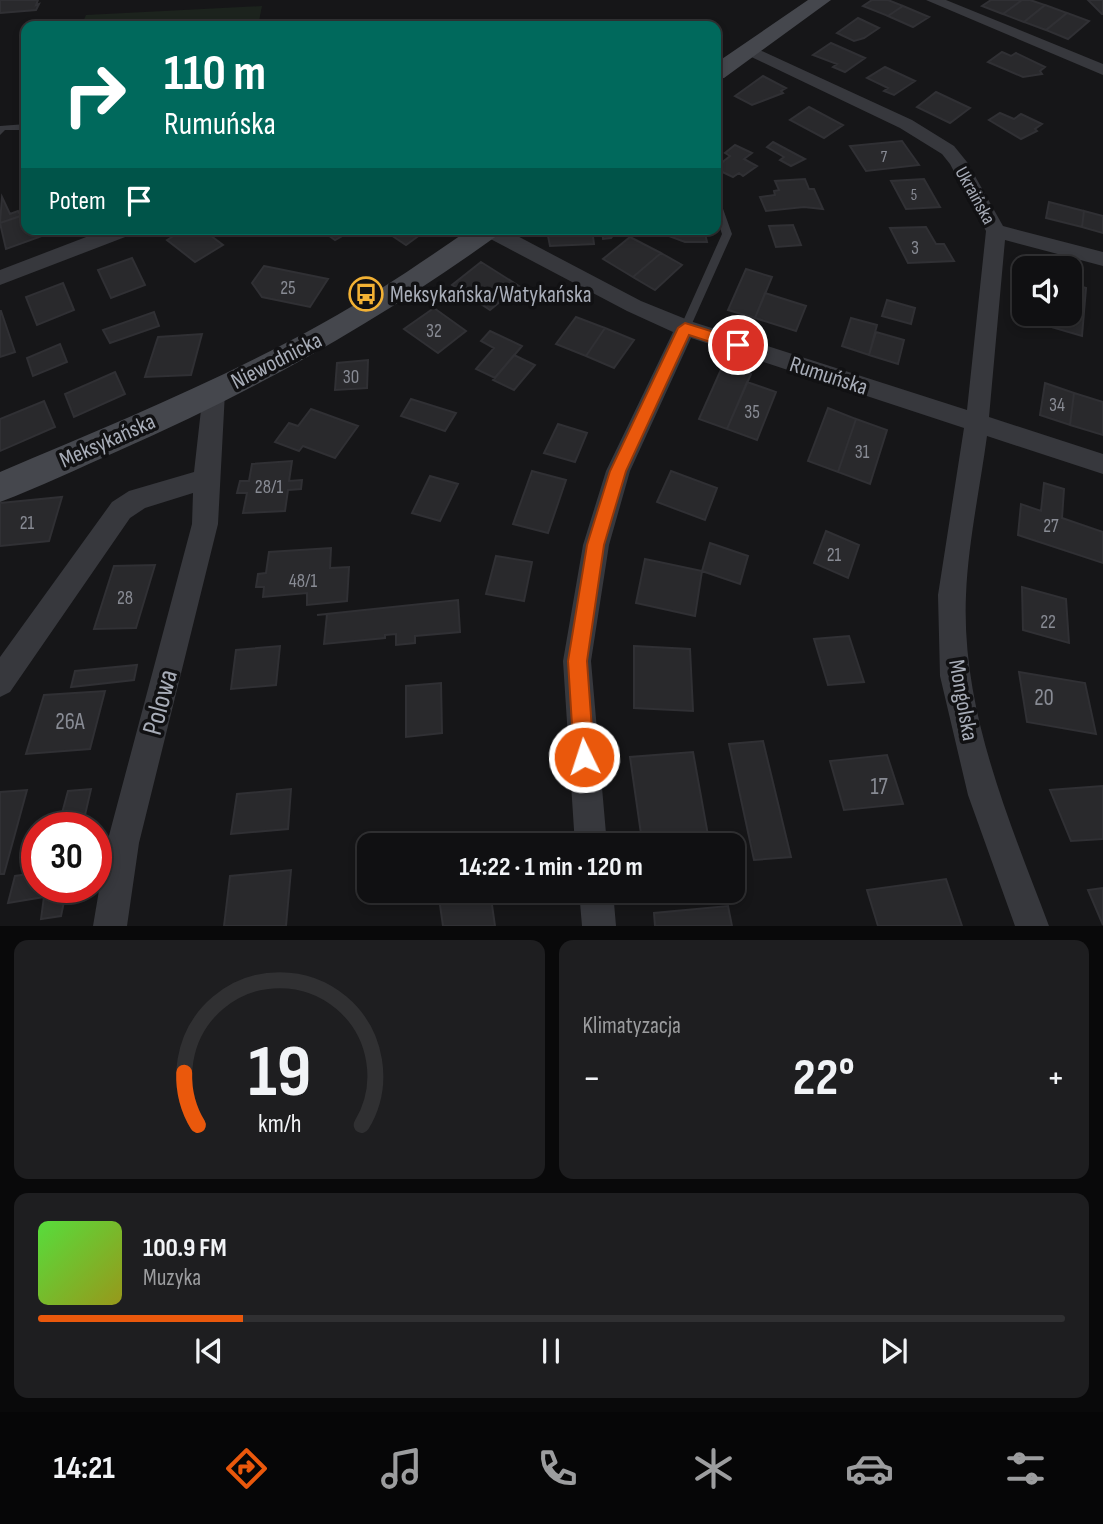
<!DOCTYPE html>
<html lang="pl">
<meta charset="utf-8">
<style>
:root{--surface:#101012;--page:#1e1e20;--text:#f1f3f6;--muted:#9c9d9f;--line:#303032;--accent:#ea580c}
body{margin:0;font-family:"Sofia Sans Condensed",sans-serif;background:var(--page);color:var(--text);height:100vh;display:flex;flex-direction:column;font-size:26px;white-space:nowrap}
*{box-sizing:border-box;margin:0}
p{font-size:23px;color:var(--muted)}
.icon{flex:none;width:38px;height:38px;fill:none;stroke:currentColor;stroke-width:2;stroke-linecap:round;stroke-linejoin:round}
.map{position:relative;height:926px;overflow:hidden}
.sheet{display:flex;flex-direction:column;gap:14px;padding:14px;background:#09090a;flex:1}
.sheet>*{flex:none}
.hud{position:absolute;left:21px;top:21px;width:700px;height:214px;border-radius:14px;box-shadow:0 4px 10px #0003,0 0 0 2px var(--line);background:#00695c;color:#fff;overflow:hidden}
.controls{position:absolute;left:1012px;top:256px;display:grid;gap:14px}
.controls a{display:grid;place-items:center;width:70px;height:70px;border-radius:14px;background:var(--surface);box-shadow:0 4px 10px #0003,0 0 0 2px var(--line);font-size:35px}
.speed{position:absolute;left:21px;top:812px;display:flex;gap:14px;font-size:35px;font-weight:700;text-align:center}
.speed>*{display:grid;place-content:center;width:91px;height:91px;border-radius:50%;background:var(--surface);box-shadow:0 4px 10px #0003,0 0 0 2px var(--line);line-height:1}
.speed .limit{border:10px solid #d22;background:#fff;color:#111}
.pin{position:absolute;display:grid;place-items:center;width:60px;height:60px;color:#fff;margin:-30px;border:4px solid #fff;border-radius:50%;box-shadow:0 2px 7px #0007}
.me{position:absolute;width:77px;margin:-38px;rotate:356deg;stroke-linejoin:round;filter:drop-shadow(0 0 5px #0008)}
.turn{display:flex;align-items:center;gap:24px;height:147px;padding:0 28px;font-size:32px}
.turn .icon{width:91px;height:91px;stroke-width:2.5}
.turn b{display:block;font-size:49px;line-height:60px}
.then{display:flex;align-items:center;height:66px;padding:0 28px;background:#0003;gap:14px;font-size:26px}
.big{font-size:52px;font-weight:700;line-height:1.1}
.sheet .widget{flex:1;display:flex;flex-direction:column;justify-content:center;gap:10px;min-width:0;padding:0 24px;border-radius:14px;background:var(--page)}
.sheet .dial{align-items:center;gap:0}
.dial svg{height:182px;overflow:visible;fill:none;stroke:var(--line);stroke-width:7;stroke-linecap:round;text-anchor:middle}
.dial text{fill:var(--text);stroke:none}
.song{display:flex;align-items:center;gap:21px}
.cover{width:84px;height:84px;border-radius:10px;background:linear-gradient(135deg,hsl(110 70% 55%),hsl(60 70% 35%))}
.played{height:7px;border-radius:4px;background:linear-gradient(90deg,var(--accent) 20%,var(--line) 20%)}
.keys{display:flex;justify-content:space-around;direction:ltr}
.heat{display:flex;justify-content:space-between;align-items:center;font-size:38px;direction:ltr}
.sheet .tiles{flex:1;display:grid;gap:14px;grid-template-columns:1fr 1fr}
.widget:last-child{grid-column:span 2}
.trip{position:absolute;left:357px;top:833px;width:388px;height:70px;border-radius:14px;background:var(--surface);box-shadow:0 4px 10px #0003,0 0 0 2px var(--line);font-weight:700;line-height:70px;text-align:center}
.menu{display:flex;height:112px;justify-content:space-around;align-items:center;background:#060607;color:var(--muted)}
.menu .icon{width:49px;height:49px}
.menu .current{color:var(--accent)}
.menu b{font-size:32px;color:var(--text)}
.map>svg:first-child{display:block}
</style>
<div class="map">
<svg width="1103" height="926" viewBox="0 0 1103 926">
<rect width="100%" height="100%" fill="#161618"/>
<path fill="#1c231d" d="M262,6l-4,20h-177l5,-11z"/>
<path fill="#29292c" stroke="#303034" stroke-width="2" d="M0,0h38l-2,5 3,-1 -3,6 -36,3z
M872,0h16l15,6 -15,10 -25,-10z
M991,0h31l-19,14 -21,-8z
M1022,0h8l15,5 -21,17 -21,-8z
M1088,0h15v14h-1z
M1045,5l22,8 -21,17 -22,-8z
M903,6l26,11 -16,10 -25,-11z
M1067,13l22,8 -21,18 -22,-9z
M858,18l21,10 -15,10 -10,3 -17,-8z
M831,43l34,15 -20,14 -12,-5 4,-3 -24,-9z
M1002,52l9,4 5,-3 29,14 -5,4 2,3 -19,3 -35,-15z
M885,67l30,14 -21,14 -10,-4 4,-3 -21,-10z
M763,76l23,12 -5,3 2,2 -31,12 -17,-9z
M936,92l34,16 -20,15 -33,-16z
M809,107l34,18 -19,13 -34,-18z
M1000,113l14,6 7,-5 21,10 -7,5 2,2 -16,8 -32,-19z
M902,141l17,24 -53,6 -16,-25z
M773,142l32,17 -14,7 -11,-6 4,-3 -17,-10z
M735,145l17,8 -8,6 13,7 -14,10 -4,-3 -6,4 -17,-8v-7l4,2 10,-8 -5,-3z
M805,179l4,10h5l9,20 -19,-2 -38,4 -6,-14 15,-2 -1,-4 5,-1 -4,-9z
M924,179l16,28 -34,2 -15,-28z
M2,197l8,17 8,-3 3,5 -21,7z
M1049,202l35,9 -2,16 -36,-9z
M1084,211l19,5v17l-21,-6z
M26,214v15h13l3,7 -36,13 -6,-26z
M793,225l8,20 -25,2 -7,-21z
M926,227l10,17h8l10,17 -46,2 -18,-35z
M185,229h17l21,16 -28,17 -28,-22z
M349,229l2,2 -16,9 -14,-10z
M382,229h46l-22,16z
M592,229l2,15 -44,2 -3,-15z
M602,229h16l-7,9 -8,1z
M675,229h29l3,13h-22l-16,-6z
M630,237l31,16 -28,24 -30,-18z
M661,253l21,12 -27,25 -22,-13z
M132,258l13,27 -34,13 -13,-28z
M481,262l38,24 -29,24 -38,-25z
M264,266l64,13 -18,28 -48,-10 -10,-14z
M746,269l26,8 -17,41 -27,-8z
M63,283l11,27 -37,15 -11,-28z
M1069,283l17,5 -2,24 -15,-4z
M765,293l41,13 -10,25 -41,-13z
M887,300l28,8 -4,16 -29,-8z
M434,308l32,23 -28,22 -34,-24z
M1069,308l15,4 -2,24 -51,-15 1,-8h37z
M1,311l14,41 -15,5v-46z
M154,312l5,14 -49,17 -7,-13z
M576,317l29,11 -19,28 -30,-12z
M851,318l26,7 -8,30 -27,-9z
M605,328l29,12 -20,28 -28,-12z
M490,331l32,15 -27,32 -19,-9 18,-21 -13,-7z
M876,332l28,8 -6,24 -29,-9z
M202,334l-11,41 -46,2 13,-40z
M60,344l7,18 -34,14 -6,-18z
M514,355l21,10 -21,25 -21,-10z
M368,360l-1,28 -32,2 2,-27z
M723,365l28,9 -24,55 -28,-10z
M115,372l10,22 -51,23 -9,-23z
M747,382l29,10 -19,48 -30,-11z
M1045,383l29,10 -4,32 -30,-10z
M1074,393l29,9v33l-33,-10z
M411,399l45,14 -11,18 -44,-15z
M44,401l11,26 -55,24v-32z
M828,408l28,11 -18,53 -30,-11z
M311,409l47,17 -23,32 -32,-12 -4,5 -24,-9 14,-19 9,3z
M856,419l31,11 -17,54 -32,-12z
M558,424l29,9 -12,29 -31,-9z
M292,461l-3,20 13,-1 -1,9 -13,1 -3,21 -42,2 4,-20h-10l3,-12h9l3,-17z
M532,471l34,9 -18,53 -35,-9z
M671,471l46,17 -12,32 -48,-18z
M430,476l28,8 -18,37 -28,-8z
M1044,483l20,6 -2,29 41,14v31l-85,-28 3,-31 20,7z
M62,497l-13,44 -49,5v-43z
M826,531l33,14 -11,33 -34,-15z
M710,543l38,13 -8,28 -38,-13z
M331,548l-1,20 19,-1 -2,34 -40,4v-12l-44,4 1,-10h-8l2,-13 8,-1 3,-21z
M496,556l36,6 -8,39 -38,-7z
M645,559l57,12 -7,45 -59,-13z
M155,565l-19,63 -42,1 20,-63z
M1022,587l44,12 3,44 -46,-13z
M458,600l2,32 -45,4v7l-19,2v-11l-11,1v3l-61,6 3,-30 -10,1z
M849,636l15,46 -36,3 -14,-46z
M280,646l-4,39 -45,4 5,-39z
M634,646l56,3 3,62 -59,-3z
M137,665l-3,15 -63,7 4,-16z
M1019,672l66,11 11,51 -69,-12z
M441,683l1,50 -36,4v-51z
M105,691l-15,58 -64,5 18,-59z
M763,741l28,116 -37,3 -25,-116z
M693,752l15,83 -66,6 -12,-84z
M887,755l16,49 -59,6 -14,-49z
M1103,786v53l-32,2 -21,-51z
M91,789l-9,39h-24l10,-37z
M291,789l-3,40 -57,5 6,-40z
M27,790l-23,84h-4v-82z
M291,870l-5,56h-62l6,-50z
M37,873v14h30l-6,29 -20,3 3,-22 -36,6 7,-27z
M946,879l16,47h-84l-11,-36z
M1103,888v37l-15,-35z
M438,891h52l5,35h-52z
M728,906l4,20h-77l-1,-13z"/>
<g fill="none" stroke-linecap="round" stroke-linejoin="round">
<path fill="#37383d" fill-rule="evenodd" d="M26,124v6h-21l-5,5v-9z
M716,203l6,3 10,28 -42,94 -5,4 -5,-4 42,-94 -6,-18z"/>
<path fill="#37383d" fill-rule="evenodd" d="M926,0h20l157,64v11z
M749,45l163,75 42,26 13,16 36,64 100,26v14l-98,-26 -16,177 114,37v20l-116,-38c-7,52 -19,107 -21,159 -5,115 43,225 83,331h-34l-47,-131 -28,-119 -2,-81 26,-167 -273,-90 -61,133 -21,74 -18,116 16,184h-32l-12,-184 20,-116 23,-74 67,-139 -46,-21 -146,-77 -3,-5h26l137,72 52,21 274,88 19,-179 -36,-67 -8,-10 -42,-26 -157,-75v-6z
M107,229h29l-3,5 -133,51v-15z
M214,383l8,3 3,6 -7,132 -79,319 -12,83h-34l14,-83 85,-319 1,-31 -48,15 -15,10 -120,174 -10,5v-40l112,-155 17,-11 65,-19 9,-80 3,-6z
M579,891h34l3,35h-34z"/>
<path fill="#45474d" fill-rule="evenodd" d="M808,0h23l-107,78 -8,1v-16z
M470,229h32l-4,6c-122,88 -242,155 -380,216 -39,17 -78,36 -118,51v-30c109,-46 219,-91 323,-149 51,-28 99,-61 147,-94z"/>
</g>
<path fill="#ea580c" stroke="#983908" stroke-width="2" d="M685,323l58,18 2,4 -7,6 -49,-16 -63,136 -22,74 -17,116 7,96 -3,7 -7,3 -7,-3 -3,-7 -6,-96 19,-116 23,-74 68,-143z"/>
<defs>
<symbol id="bus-ring" viewBox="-11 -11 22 22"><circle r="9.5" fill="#111113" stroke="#f2b134" stroke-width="1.5"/><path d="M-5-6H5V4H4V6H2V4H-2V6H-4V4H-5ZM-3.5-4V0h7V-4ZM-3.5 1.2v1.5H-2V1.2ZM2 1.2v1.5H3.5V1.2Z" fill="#f2b134"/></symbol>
</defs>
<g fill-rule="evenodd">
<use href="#bus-ring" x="347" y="275" width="38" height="38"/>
</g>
<g text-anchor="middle" stroke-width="7" stroke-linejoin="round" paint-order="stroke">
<g font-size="16" fill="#888b94">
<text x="884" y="162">7</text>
<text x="914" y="200">5</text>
</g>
<g font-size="19" fill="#a8adb8" stroke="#111113">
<text transform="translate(976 195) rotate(61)" y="7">Ukraińska</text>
</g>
<g font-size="19" fill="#888b94">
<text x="915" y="254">3</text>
<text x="288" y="294">25</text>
<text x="434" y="337">32</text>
<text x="351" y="383">30</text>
<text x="1057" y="411">34</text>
<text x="752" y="418">35</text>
<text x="862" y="458">31</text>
<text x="269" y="493">28/1</text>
<text x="27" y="529">21</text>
<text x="1051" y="532">27</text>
<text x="834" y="561">21</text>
<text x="303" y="587">48/1</text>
<text x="125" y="604">28</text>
<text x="1048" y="628">22</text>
</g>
<g font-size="23" fill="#a8adb8" stroke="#111113" text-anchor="start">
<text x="390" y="302">Meksykańska/Watykańska</text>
</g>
<g font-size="23" fill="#a8adb8" stroke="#111113">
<text transform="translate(276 360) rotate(-27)" y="8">Niewodnicka</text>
<text transform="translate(829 375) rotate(18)" y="8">Rumuńska</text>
<text transform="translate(107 440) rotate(-24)" y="8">Meksykańska</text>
<text transform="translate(964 700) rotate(80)" y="8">Mongolska</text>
</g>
<g font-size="23" fill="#888b94">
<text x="1044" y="705">20</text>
<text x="70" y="729">26A</text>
<text x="879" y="794">17</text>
</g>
<g font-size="28" fill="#a8adb8" stroke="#111113">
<text transform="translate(159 702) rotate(-75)" y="10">Polowa</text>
</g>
</g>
</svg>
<div class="controls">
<a><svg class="icon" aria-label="sound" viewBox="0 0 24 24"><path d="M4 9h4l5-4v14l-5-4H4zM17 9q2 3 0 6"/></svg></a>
</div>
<div class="speed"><div class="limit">30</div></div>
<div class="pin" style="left:738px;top:345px;background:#d93025"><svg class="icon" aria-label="arrive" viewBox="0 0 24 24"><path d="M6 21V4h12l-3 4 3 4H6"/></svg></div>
<svg class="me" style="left:584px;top:757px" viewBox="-20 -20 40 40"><circle r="17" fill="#ea580c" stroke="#fff" stroke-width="3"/><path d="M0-11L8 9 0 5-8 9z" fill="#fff"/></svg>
<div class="trip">14:22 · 1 min · 120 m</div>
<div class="hud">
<div class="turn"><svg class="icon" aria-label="right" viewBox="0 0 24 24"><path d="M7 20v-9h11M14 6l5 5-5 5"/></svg><div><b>110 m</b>Rumuńska</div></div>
<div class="then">Potem<svg class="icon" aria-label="arrive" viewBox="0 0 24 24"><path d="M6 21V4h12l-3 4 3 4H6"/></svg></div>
</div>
</div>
<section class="sheet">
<div class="tiles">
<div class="widget dial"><svg viewBox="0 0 100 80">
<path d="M14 69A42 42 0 1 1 86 69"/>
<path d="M14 69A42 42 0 0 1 8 46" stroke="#ea580c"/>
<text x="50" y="56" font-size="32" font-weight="700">19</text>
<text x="50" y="72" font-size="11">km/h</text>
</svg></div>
<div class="widget"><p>Klimatyzacja</p>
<div class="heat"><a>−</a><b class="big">22°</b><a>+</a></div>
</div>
<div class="widget">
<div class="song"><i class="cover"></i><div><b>100.9 FM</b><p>Muzyka</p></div></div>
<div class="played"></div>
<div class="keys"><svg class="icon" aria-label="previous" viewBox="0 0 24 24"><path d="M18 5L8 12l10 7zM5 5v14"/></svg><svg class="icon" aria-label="pause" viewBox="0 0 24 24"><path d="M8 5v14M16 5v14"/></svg><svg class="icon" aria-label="next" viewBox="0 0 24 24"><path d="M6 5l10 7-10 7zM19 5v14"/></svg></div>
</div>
</div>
</section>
<nav class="menu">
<b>14:21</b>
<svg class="icon current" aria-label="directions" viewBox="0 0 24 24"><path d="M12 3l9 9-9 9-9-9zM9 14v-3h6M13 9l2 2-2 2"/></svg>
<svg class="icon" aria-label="music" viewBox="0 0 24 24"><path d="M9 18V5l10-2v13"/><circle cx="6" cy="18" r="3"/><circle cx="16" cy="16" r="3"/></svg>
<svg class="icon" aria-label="phone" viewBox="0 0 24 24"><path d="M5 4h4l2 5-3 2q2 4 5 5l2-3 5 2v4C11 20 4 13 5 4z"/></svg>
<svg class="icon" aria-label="climate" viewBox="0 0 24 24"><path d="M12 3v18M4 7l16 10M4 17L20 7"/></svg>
<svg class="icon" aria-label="car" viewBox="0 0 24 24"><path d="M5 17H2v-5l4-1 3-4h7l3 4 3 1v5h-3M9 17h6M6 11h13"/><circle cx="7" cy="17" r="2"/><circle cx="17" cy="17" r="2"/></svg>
<svg class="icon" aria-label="filters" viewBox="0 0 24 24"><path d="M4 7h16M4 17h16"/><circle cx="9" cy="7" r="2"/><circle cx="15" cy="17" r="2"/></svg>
</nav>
